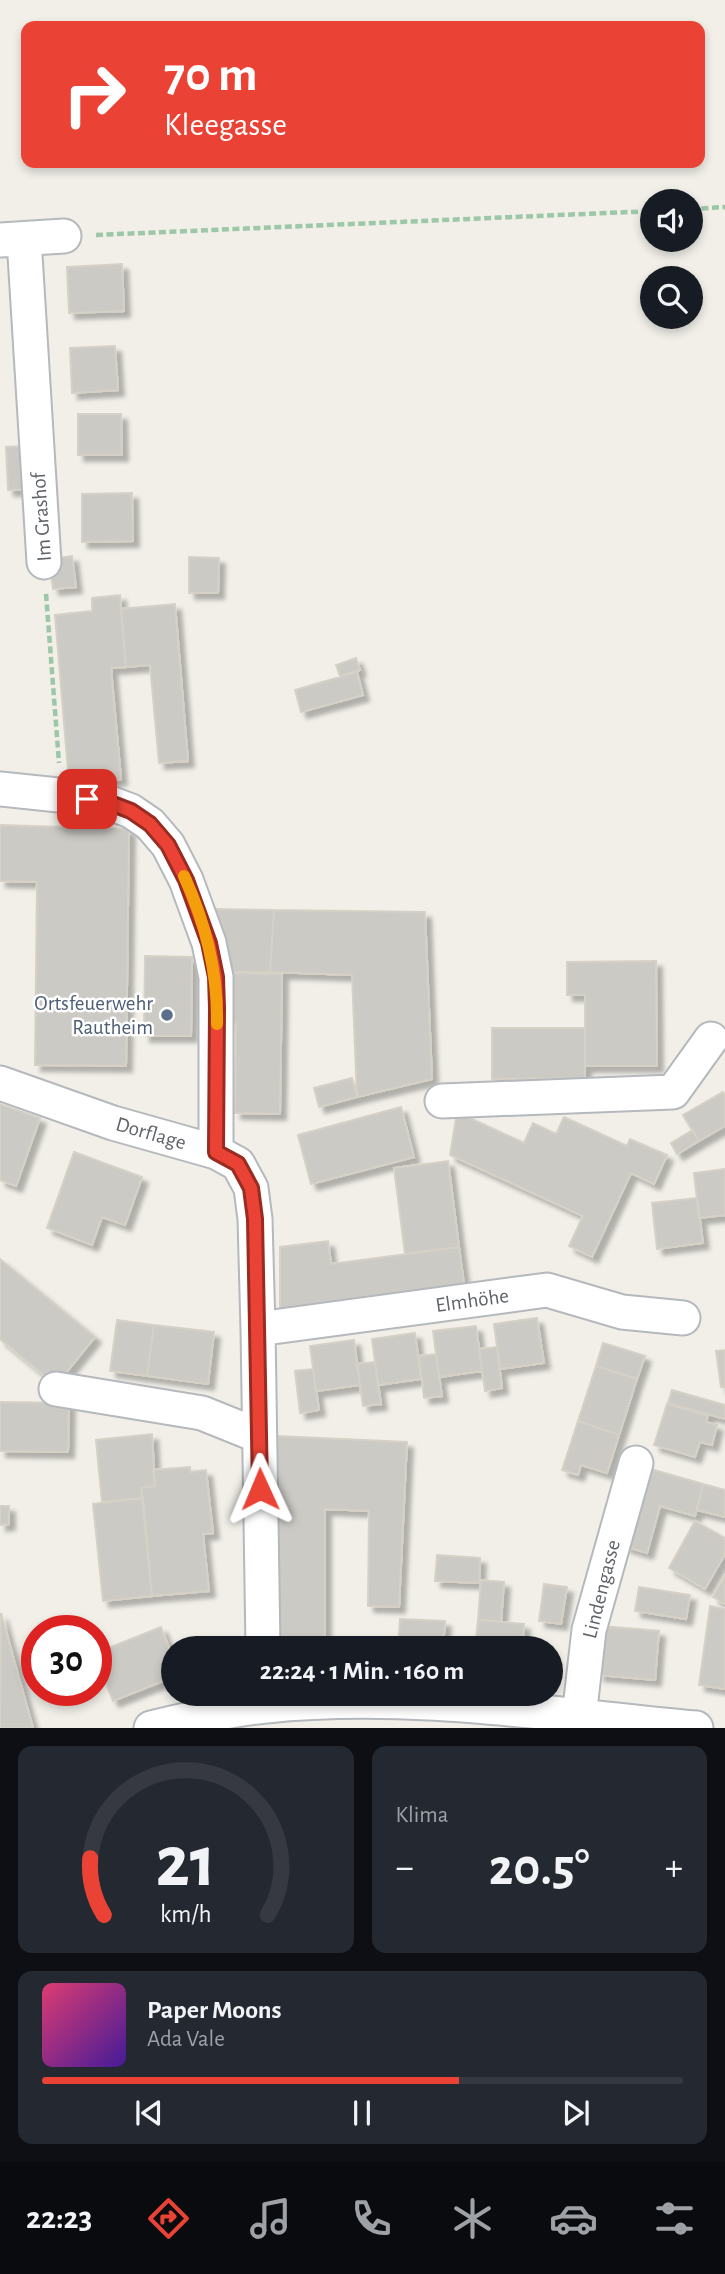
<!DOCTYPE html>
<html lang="de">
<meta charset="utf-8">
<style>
:root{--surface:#171b24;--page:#242831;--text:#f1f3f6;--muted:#9ea1a6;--line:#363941;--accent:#ea4335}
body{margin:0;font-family:"Alegreya Sans",sans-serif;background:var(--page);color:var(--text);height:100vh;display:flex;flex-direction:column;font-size:26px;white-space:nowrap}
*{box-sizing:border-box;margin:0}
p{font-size:23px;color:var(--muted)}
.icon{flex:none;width:38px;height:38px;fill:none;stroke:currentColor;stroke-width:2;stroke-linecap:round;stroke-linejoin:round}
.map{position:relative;height:1728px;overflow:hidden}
.drawer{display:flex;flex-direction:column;gap:18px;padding:18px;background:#0d0f14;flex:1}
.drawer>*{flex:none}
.banner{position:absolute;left:21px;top:21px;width:684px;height:147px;border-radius:14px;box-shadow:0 4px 10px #0003;background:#ea4335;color:#fff;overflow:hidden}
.fabs{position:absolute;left:640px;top:189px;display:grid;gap:14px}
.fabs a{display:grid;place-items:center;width:63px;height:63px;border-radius:50%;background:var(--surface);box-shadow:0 4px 10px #0003;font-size:35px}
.speed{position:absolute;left:21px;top:1615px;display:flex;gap:14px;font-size:35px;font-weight:700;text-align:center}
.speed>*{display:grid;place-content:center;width:91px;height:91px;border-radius:50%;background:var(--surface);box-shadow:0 4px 10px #0003;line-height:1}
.speed .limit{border:10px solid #d22;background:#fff;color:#111}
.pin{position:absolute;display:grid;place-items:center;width:60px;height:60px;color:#fff;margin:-30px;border-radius:14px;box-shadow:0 4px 10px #0006}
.me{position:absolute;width:77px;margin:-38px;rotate:359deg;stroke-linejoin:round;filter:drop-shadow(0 0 5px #0008)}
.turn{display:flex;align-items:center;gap:24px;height:147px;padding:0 28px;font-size:32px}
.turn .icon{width:91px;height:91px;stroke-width:2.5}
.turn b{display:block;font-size:49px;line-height:60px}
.big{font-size:52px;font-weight:700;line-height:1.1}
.drawer .tile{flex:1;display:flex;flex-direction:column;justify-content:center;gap:10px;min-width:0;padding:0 24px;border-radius:14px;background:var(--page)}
.drawer .dial{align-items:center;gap:0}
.dial svg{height:182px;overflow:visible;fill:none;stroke:var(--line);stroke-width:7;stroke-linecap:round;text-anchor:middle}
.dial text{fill:var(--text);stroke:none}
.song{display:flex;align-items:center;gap:21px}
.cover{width:84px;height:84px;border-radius:10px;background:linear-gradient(135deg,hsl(340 70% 55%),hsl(260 70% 35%))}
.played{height:7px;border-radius:4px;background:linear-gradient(90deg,var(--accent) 65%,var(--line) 65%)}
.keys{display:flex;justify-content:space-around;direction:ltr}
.heat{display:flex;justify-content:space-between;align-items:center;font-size:38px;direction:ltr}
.drawer .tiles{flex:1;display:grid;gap:18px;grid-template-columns:1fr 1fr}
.tile:last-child{grid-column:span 2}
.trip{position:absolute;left:161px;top:1636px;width:402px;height:70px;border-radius:35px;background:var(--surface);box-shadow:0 4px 10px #0003;font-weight:700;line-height:70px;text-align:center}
.tabs{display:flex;height:112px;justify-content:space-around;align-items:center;background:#090b0e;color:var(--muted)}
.tabs .icon{width:49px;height:49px}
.tabs .selected{color:var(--accent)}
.tabs b{font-size:32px;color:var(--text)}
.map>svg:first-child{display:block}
</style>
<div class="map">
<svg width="725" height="1728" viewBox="0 0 725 1728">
<defs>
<filter id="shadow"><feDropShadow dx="6" dy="6" stdDeviation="2" flood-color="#0004"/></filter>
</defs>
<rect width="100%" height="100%" fill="#f1efe8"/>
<path fill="#cccac5" stroke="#d6d1c6" stroke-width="2" filter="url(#shadow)" d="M122,264l2,47 -55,2 -2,-46z
M115,346l3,44 -46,3 -2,-45z
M78,414h43l1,41h-44z
M25,446l3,43 -20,1 -2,-43z
M132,493l1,48 -51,1v-48z
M72,556l4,31 -23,2 -4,-30z
M189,557l30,1 -1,35h-29z
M120,595l6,72 -15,1 10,111 -52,4 -14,-168 37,-4v-13z
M175,604l13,157 -29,2 -9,-98 -24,2 -5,-58z
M356,658l4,12 -20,6 -4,-11z
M357,672l6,23 -62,17 -6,-22z
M0,825l129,4 -3,237 -91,-1 2,-183 -37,-1z
M213,909l61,1 -4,62h-38z
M274,910l151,2 7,167 -75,18 -5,-122 -82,-3z
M145,956l47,1 -1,79h-47z
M656,961l1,105h-72v-71h-18v-33z
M230,973l52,1 -2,140 -45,-1 1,-89h-6z
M492,1028h93v50l-93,1z
M352,1078l5,19 -38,10 -5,-19z
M723,1092l2,4v30l-26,15 -16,-26z
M0,1104l40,14 -24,68 -16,-6z
M401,1107l13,50 -103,27 -13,-49z
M457,1112l67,31 9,-20 23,11 8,-17 63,29 3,-7 37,16 -13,29 -23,-11 -39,84 -23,-11 14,-30 -133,-61z
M693,1130l6,11 -22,13 -6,-11z
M74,1152l68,25 -17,48 -23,-8 -10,28 -45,-17z
M448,1161l11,86 -54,7 -11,-86z
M725,1169v46l-26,3 -5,-45z
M697,1198l6,45 -46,6 -5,-46z
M328,1241l3,23 128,-17 5,37 -184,24v-61z
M0,1259l95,78 -39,48 -56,-46z
M537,1318l7,45 -44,6 -6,-45z
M117,1320l37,5 -7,51 -37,-5z
M154,1325l60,7 -6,52 -61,-8z
M476,1326l6,45 -43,6 -6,-46z
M415,1333l6,46 -43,6 -6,-46z
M354,1340l6,45 -44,6 -6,-45z
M603,1343l42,13 -8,23 -41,-13z
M497,1347l5,41 -17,3 -6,-42z
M725,1350v37h-4l-5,-36z
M436,1354l6,42 -18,2 -5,-42z
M375,1362l6,42 -18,2 -6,-42z
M596,1366l41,13 -18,56 -41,-14z
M313,1369l6,41 -19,3 -5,-42z
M672,1390l53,15v14l-57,-16z
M0,1402l69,1 -1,49 -68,-1z
M667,1404l41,12 -2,6 11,3 -5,20 -12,-3 -5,15 -41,-12z
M578,1421l41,14 -12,38 -26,-8 -3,10 -16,-5z
M152,1434l3,52 -14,2 2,10 -41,4 -6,-62z
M276,1436l131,6 -8,165 -31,-1 1,-95 -44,-2v139h-50z
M190,1467v5l16,-2 7,63 -10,1 6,57 -57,5 -11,-108 14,-2 -2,-16z
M647,1468l56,16 -8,32 -35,-10 -13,47 -23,-7z
M703,1484l22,6v27l-28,-7z
M143,1498l9,98 -49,5 -10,-97z
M0,1506h9v18l-9,1z
M695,1521l30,17v16l-20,35 -36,-21z
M437,1555l43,3 -1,25 -44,-2z
M725,1576v28l-12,-7z
M481,1580l23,2 -3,40 -23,-2z
M544,1584l23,3 -6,37 -22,-3z
M639,1587l51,8 -4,24 -51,-8z
M710,1606l15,3v80l-26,-4z
M1,1613l32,115h-33z
M400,1619l45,2 -2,27h-45z
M478,1620l46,4 -2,24h-47z
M602,1626l57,5 -4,49 -57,-5z
M161,1627l12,31v19l-60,24 -17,-42v-6z"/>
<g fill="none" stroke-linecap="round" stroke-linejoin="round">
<defs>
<path id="minor" d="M24,239l20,323
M0,240l64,-4
M0,789l87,9 23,5 21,8 19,13 18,21 18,35 23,63 7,34v175
M0,1083l113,40 103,29 22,12 13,24 4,31 3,110 5,319
M442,1101l231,-9 38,-53
M258,1329l289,-39 75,22 61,6
M56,1389l146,24 57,23
M579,1717l10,-87 47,-167
M151,1728c37,-9 76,-18 115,-22 143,-15 288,9 430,22"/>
</defs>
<use href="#minor" stroke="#b5b8bc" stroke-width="37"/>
<path stroke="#9cc7a9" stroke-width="4.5" stroke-dasharray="7 3.5" stroke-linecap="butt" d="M691,209l34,-2
M96,235l557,-24
M46,594l13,169"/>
<use href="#minor" stroke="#fff" stroke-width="33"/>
</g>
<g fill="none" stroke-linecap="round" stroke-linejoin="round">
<defs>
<path id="route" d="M87,799l23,4 21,8 19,13 18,21 18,35 23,63 7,34 1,31 -1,144 22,12 13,24 4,31 5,270"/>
</defs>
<use href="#route" stroke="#982c22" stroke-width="18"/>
<use href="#route" stroke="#ea4335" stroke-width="12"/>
<path stroke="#f59e0b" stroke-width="12" d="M184,876c22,48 34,96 33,148"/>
</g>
<circle fill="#5c6f8a" stroke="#fff" stroke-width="2.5" cx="167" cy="1015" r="7"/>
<g text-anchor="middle" stroke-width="5" stroke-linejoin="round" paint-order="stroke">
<g font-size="21" fill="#5f6368" stroke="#fff">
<text transform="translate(41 517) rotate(-94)" y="7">Im Grashof</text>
<text transform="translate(151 1133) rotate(16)" y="7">Dorflage</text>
<text transform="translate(472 1300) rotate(-8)" y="7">Elmhöhe</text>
<text transform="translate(601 1589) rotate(-76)" y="7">Lindengasse</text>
</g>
<g font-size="21" fill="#4e5e75" stroke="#fff" text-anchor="end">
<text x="153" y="1010">Ortsfeuerwehr<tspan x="153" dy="24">Rautheim</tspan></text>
</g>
</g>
</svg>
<div class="fabs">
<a><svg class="icon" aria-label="sound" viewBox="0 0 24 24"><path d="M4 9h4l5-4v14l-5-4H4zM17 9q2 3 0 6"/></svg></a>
<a><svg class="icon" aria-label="search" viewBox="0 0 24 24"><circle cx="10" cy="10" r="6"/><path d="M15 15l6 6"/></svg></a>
</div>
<div class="speed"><div class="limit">30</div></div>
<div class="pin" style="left:87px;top:799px;background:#d93025"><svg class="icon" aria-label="arrive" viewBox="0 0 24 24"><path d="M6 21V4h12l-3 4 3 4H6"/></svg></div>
<svg class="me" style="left:260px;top:1489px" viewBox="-20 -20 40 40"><path d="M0-17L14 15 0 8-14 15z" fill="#ea4335" stroke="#fff" stroke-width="4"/></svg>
<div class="trip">22:24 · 1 Min. · 160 m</div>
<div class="banner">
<div class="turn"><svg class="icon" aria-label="right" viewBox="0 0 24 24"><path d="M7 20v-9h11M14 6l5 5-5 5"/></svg><div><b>70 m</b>Kleegasse</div></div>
</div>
</div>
<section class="drawer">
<div class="tiles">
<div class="tile dial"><svg viewBox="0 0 100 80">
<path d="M14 69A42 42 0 1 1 86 69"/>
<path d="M14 69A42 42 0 0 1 8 44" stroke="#ea4335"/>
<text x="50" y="56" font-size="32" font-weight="700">21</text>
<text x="50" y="72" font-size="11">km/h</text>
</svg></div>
<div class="tile"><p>Klima</p>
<div class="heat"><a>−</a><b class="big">20.5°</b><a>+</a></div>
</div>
<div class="tile">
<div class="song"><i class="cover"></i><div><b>Paper Moons</b><p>Ada Vale</p></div></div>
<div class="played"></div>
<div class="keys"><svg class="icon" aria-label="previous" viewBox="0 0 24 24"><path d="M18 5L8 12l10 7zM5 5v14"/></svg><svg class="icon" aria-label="pause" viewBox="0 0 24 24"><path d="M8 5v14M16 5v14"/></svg><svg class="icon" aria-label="next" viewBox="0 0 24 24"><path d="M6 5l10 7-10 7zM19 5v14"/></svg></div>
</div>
</div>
</section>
<nav class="tabs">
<b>22:23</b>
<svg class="icon selected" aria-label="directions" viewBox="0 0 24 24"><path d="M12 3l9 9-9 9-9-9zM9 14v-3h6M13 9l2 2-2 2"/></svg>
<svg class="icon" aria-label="music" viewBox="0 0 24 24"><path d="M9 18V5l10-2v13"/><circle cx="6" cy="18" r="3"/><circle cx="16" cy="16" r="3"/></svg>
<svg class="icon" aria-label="phone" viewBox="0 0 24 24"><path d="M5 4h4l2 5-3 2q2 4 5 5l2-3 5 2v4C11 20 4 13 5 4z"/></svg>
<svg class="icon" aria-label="climate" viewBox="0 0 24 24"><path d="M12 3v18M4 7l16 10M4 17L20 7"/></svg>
<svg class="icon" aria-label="car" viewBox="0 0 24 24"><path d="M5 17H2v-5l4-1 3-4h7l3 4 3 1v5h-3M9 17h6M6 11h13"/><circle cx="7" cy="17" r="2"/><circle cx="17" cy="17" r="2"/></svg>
<svg class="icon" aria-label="filters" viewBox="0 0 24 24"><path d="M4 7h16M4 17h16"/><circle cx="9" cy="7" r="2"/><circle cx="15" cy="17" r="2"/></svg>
</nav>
